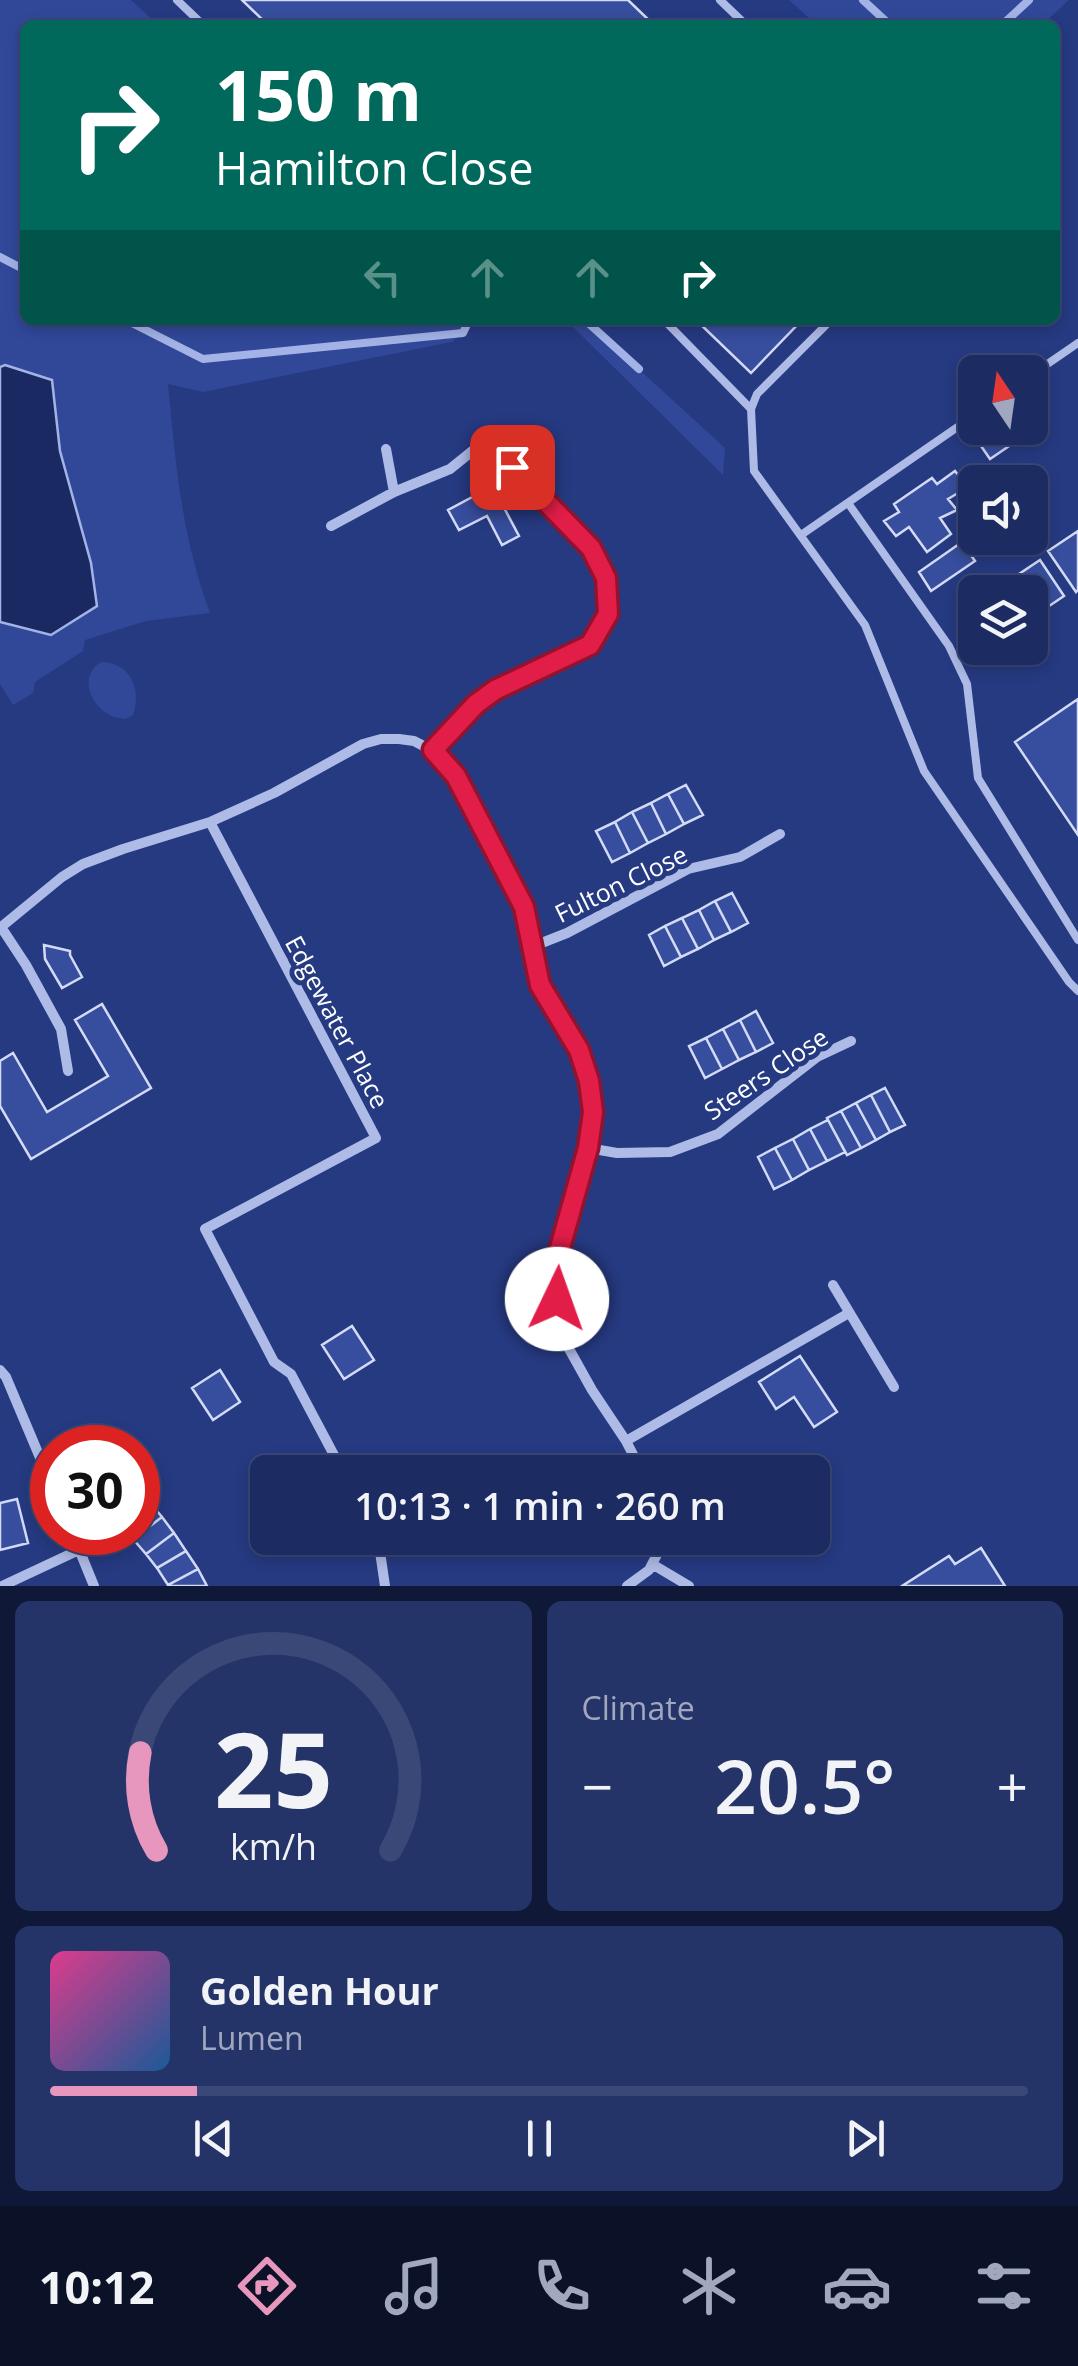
<!DOCTYPE html>
<meta charset="utf-8">
<style>
:root{--surface:#1c2c62;--page:#253468;--text:#f1f3f6;--muted:#a0a7be;--line:#3a4877;--accent:#e797bd}
body{margin:0;font-family:"Open Sans",sans-serif;background:var(--page);color:var(--text);height:100vh;display:flex;flex-direction:column;font-size:38px;white-space:nowrap}
*{box-sizing:border-box;margin:0}
p{font-size:32px;color:var(--muted)}
.icon{flex:none;width:55px;height:55px;fill:none;stroke:currentColor;stroke-width:2;stroke-linecap:round;stroke-linejoin:round}
.map{position:relative;height:1586px;overflow:hidden}
.panel{display:flex;flex-direction:column;gap:15px;padding:15px;background:#0f1836;flex:1}
.panel>*{flex:none}
.banner{position:absolute;left:20px;top:20px;width:1040px;height:305px;border-radius:15px;box-shadow:0 5px 15px #0003,0 0 0 2px var(--line);background:#00695c;color:#fff;overflow:hidden}
.needle{width:65px;rotate:347deg}
.buttons{position:absolute;left:958px;top:355px;display:grid;gap:20px}
.buttons a{display:grid;place-items:center;width:90px;height:90px;border-radius:15px;background:var(--surface);box-shadow:0 5px 15px #0003,0 0 0 2px var(--line);font-size:50px}
.speed{position:absolute;left:30px;top:1425px;display:flex;gap:20px;font-size:50px;font-weight:700;text-align:center}
.speed>*{display:grid;place-content:center;width:130px;height:130px;border-radius:50%;background:var(--surface);box-shadow:0 5px 15px #0003,0 0 0 2px var(--line);line-height:1}
.speed .limit{border:15px solid #d22;background:#fff;color:#111}
.pin{position:absolute;display:grid;place-items:center;width:85px;height:85px;color:#fff;margin:-42px;border-radius:20px;box-shadow:0 5px 15px #0006}
.me{position:absolute;width:110px;margin:-55px;rotate:3deg;stroke-linejoin:round;filter:drop-shadow(0 0 8px #0008)}
.turn{display:flex;align-items:center;gap:35px;height:210px;padding:0 30px;font-size:45px}
.turn .icon{width:130px;height:130px;stroke-width:2.5}
.turn b{display:block;font-size:70px;line-height:85px}
.lanes{display:flex;align-items:center;height:95px;padding:0 30px;background:#0003;justify-content:center;gap:50px;direction:ltr}
.lanes .off{opacity:.35}
.big{font-size:75px;font-weight:600;line-height:1.1}
.panel .widget{flex:1;display:flex;flex-direction:column;justify-content:center;gap:15px;min-width:0;padding:0 35px;border-radius:15px;background:var(--page)}
.panel .dial{align-items:center;gap:0}
.dial svg{height:260px;overflow:visible;fill:none;stroke:var(--line);stroke-width:7;stroke-linecap:round;text-anchor:middle}
.dial text{fill:var(--text);stroke:none}
.song{display:flex;align-items:center;gap:30px}
.cover{width:120px;height:120px;border-radius:15px;background:linear-gradient(135deg,hsl(330 70% 55%),hsl(210 70% 35%))}
.played{height:10px;border-radius:5px;background:linear-gradient(90deg,var(--accent) 15%,var(--line) 15%)}
.keys{display:flex;justify-content:space-around;direction:ltr}
.heat{display:flex;justify-content:space-between;align-items:center;font-size:55px;direction:ltr}
.panel .tiles{flex:1;display:grid;gap:15px;grid-template-columns:1fr 1fr}
.widget:last-child{grid-column:span 2}
.trip{position:absolute;left:250px;top:1455px;width:580px;height:100px;border-radius:15px;background:var(--surface);box-shadow:0 5px 15px #0003,0 0 0 2px var(--line);font-weight:600;line-height:100px;text-align:center}
.menu{display:flex;height:160px;justify-content:space-around;align-items:center;background:#0b1227;color:var(--muted)}
.menu .icon{width:70px;height:70px}
.menu .current{color:var(--accent)}
.menu b{font-size:45px;color:var(--text)}
.map>svg:first-child{display:block}
</style>
<div class="map">
<svg width="1078" height="1586" viewBox="0 0 1078 1586">
<rect width="100%" height="100%" fill="#263a82"/>
<path fill="#314899" d="M0,0h131l27,25h-133v295h453l-26,22 -249,50 -35,-8c8,82 13,150 42,229l-64,8 -61,19 -2,11 -48,31 -2,11 -20,12 -13,-21z
M789,0h280l-27,25h-225z
M566,320h19l140,128 -2,27z
M101,662c29,0 41,27 32,53l-7,4c-5,-1 -11,-1 -16,-4 -21,-10 -31,-40 -9,-53z"/>
<path fill="#1b2962" stroke="#a3b3e7" stroke-width="2.5" d="M5,365l47,15 8,71 31,112 6,43 -46,29 -51,-13v-255z"/>
<g fill="none" stroke-linecap="round" stroke-linejoin="round">
<path stroke="#a3b3e7" stroke-width="8" d="M863,0l27,25
M1002,25l27,-25
M0,257l25,13
M126,320l77,39 260,-26 6,-13
M585,320l54,49"/>
</g>
<path fill="#374e9e" stroke="#d2daf5" stroke-width="2.5" d="M242,0h386l26,25h-386z
M696,320h106l-51,53z
M1002,428h25l3,4 -40,27 -11,-16z
M955,471l13,16 -20,12 9,11 -17,8 11,16 -24,18 -18,-25 -13,9 -12,-15 15,-9 -5,-8 38,-26 5,6z
M476,495l25,7 18,34 -17,9 -15,-29 -28,14 -11,-20z
M1078,531v59l-2,2 -28,-41z
M962,542l13,19 -44,30 -12,-19z
M1040,560l24,36 -34,23v-27h-20l-6,-8z
M1078,699v136l-63,-93z
M686,785l17,30 -19,9 -16,-30z
M668,794l16,30 -18,10 -15,-31z
M651,803l15,31 -18,9 -16,-31z
M632,812l16,31 -18,10 -15,-31z
M615,822l15,31 -18,9 -16,-31z
M732,893l16,30 -17,9 -16,-31z
M715,901l16,31 -17,8 -15,-30z
M699,910l15,30 -16,9 -16,-31z
M682,918l16,31 -17,8 -16,-31z
M665,926l16,31 -17,9 -15,-31z
M44,945l26,6v4l12,22 -20,11 -17,-29z
M102,1004l49,84 -120,71 -31,-53v-45l13,-8 34,59 61,-36 -33,-56z
M756,1011l17,32 -17,9 -16,-32z
M740,1020l16,32 -17,8 -16,-31z
M723,1029l16,31 -17,9 -16,-31z
M706,1038l16,31 -17,9 -16,-32z
M885,1088l20,37 -15,7 -19,-37z
M871,1095l19,37 -14,8 -20,-37z
M856,1103l20,37 -15,8 -20,-37z
M841,1111l20,37 -14,7 -20,-37z
M828,1120l17,32 -18,9 -17,-32z
M810,1129l17,32 -18,9 -16,-31z
M793,1139l16,31 -17,10 -17,-32z
M775,1148l17,32 -18,9 -16,-32z
M352,1326l22,34 -30,19 -22,-34z
M800,1356l37,56 -23,15 -20,-30 -18,12 -17,-27z
M220,1370l20,32 -27,18 -21,-32z
M17,1499l11,44 -28,7v-47z
M148,1500l14,17 -29,22 -5,-7h10v-22z
M162,1517l12,16 -28,21 -13,-15z
M174,1533l12,18 -29,17 -11,-14z
M981,1548l24,38h-103l47,-30 6,8z
M186,1551l12,18 -30,16 -11,-17z
M198,1569l9,17h-39v-1z"/>
<g fill="none" stroke-linecap="round" stroke-linejoin="round">
<path stroke="#aebbe7" stroke-width="8" d="M177,0l26,25
M720,0l26,25
M664,320l87,89
M831,320l-74,74 -6,15 3,62 111,154 59,146 145,211 9,9
M1030,376l48,-33
M848,503l101,143 18,38 11,94 100,162
M801,535l174,-120"/>
<path stroke="#aebbe7" stroke-width="10" d="M394,492l56,-23 36,-29 105,109 15,28 2,37 -18,31 -95,46 -19,13 -43,46
M331,526l63,-34 -8,-43
M210,822l166,316 -171,91 69,133 17,12 52,98
M1,927l25,38 35,64 7,42
M0,928l62,-51 21,-13 40,-15 87,-27 64,-29 89,-49 18,-5h18l15,2 23,12 19,23 68,131 17,78 38,66 10,30 4,31 -5,36 -28,100 -3,25v26l4,26 7,22 24,43 34,51 16,31
M534,946l33,-13 121,-64 52,-12 40,-23
M588,1148l29,5 53,-1 48,-18 99,-77 34,-16
M833,1285l61,102
M0,1370l6,7 46,109
M626,1441l223,-128
M72,1532l22,54
M378,1538l7,48
M652,1564l37,22
M2,1586l77,-36
M627,1586l22,-16 15,-29 -1,-3"/>
</g>
<g fill="none" stroke-linecap="round" stroke-linejoin="round">
<defs>
<path id="route" d="M512,467l79,81 15,30 2,36 -18,31 -95,45 -19,14 -43,46 23,26 68,131 16,78 39,65 10,31 4,31 -5,36 -28,100 -4,25 1,26"/>
</defs>
<use href="#route" stroke="#92132f" stroke-width="25"/>
<use href="#route" stroke="#e11d48" stroke-width="18"/>
</g>
<g text-anchor="middle" stroke-width="10" stroke-linejoin="round" paint-order="stroke">
<g font-size="25" fill="#fff" stroke="#263a82">
<text transform="translate(621 884) rotate(-26)" y="9">Fulton Close</text>
<text transform="translate(337 1022) rotate(62)" y="9">Edgewater Place</text>
<text transform="translate(766 1074) rotate(-34)" y="9">Steers Close</text>
</g>
</g>
</svg>
<div class="buttons">
<a><svg class="needle" viewBox="-14 -14 28 28"><path d="M0-13l5 13h-10z" fill="#e53935"/><path d="M0 13l5-13h-10z" fill="#a0a7be"/></svg></a>
<a><svg class="icon" aria-label="sound" viewBox="0 0 24 24"><path d="M4 9h4l5-4v14l-5-4H4zM17 9q2 3 0 6"/></svg></a>
<a><svg class="icon" aria-label="layers" viewBox="0 0 24 24"><path d="M12 4l9 5-9 5-9-5zM3 14l9 5 9-5"/></svg></a>
</div>
<div class="speed"><div class="limit">30</div></div>
<div class="pin" style="left:512px;top:467px;background:#d93025"><svg class="icon" aria-label="arrive" viewBox="0 0 24 24"><path d="M6 21V4h12l-3 4 3 4H6"/></svg></div>
<svg class="me" style="left:557px;top:1299px" viewBox="-20 -20 40 40"><circle r="19" fill="#fff"/><path d="M0-13L10 11 0 6-10 11z" fill="#e11d48"/></svg>
<div class="trip">10:13 · 1 min · 260 m</div>
<div class="banner">
<div class="turn"><svg class="icon" aria-label="right" viewBox="0 0 24 24"><path d="M7 20v-9h11M14 6l5 5-5 5"/></svg><div><b>150 m</b>Hamilton Close</div></div>
<div class="lanes"><svg class="icon off" aria-label="left" viewBox="0 0 24 24"><path d="M17 20v-9H6M10 6l-5 5 5 5"/></svg><svg class="icon off" aria-label="ahead" viewBox="0 0 24 24"><path d="M12 20V5M6 11l6-6 6 6"/></svg><svg class="icon off" aria-label="ahead" viewBox="0 0 24 24"><path d="M12 20V5M6 11l6-6 6 6"/></svg><svg class="icon" aria-label="right" viewBox="0 0 24 24"><path d="M7 20v-9h11M14 6l5 5-5 5"/></svg></div>
</div>
</div>
<section class="panel">
<div class="tiles">
<div class="widget dial"><svg viewBox="0 0 100 80">
<path d="M14 69A42 42 0 1 1 86 69"/>
<path d="M14 69A42 42 0 0 1 9 39" stroke="#e797bd"/>
<text x="50" y="56" font-size="32" font-weight="700">25</text>
<text x="50" y="72" font-size="11">km/h</text>
</svg></div>
<div class="widget"><p>Climate</p>
<div class="heat"><a>−</a><b class="big">20.5°</b><a>+</a></div>
</div>
<div class="widget">
<div class="song"><i class="cover"></i><div><b>Golden Hour</b><p>Lumen</p></div></div>
<div class="played"></div>
<div class="keys"><svg class="icon" aria-label="previous" viewBox="0 0 24 24"><path d="M18 5L8 12l10 7zM5 5v14"/></svg><svg class="icon" aria-label="pause" viewBox="0 0 24 24"><path d="M8 5v14M16 5v14"/></svg><svg class="icon" aria-label="next" viewBox="0 0 24 24"><path d="M6 5l10 7-10 7zM19 5v14"/></svg></div>
</div>
</div>
</section>
<nav class="menu">
<b>10:12</b>
<svg class="icon current" aria-label="directions" viewBox="0 0 24 24"><path d="M12 3l9 9-9 9-9-9zM9 14v-3h6M13 9l2 2-2 2"/></svg>
<svg class="icon" aria-label="music" viewBox="0 0 24 24"><path d="M9 18V5l10-2v13"/><circle cx="6" cy="18" r="3"/><circle cx="16" cy="16" r="3"/></svg>
<svg class="icon" aria-label="phone" viewBox="0 0 24 24"><path d="M5 4h4l2 5-3 2q2 4 5 5l2-3 5 2v4C11 20 4 13 5 4z"/></svg>
<svg class="icon" aria-label="climate" viewBox="0 0 24 24"><path d="M12 3v18M4 7l16 10M4 17L20 7"/></svg>
<svg class="icon" aria-label="car" viewBox="0 0 24 24"><path d="M5 17H2v-5l4-1 3-4h7l3 4 3 1v5h-3M9 17h6M6 11h13"/><circle cx="7" cy="17" r="2"/><circle cx="17" cy="17" r="2"/></svg>
<svg class="icon" aria-label="filters" viewBox="0 0 24 24"><path d="M4 7h16M4 17h16"/><circle cx="9" cy="7" r="2"/><circle cx="15" cy="17" r="2"/></svg>
</nav>
